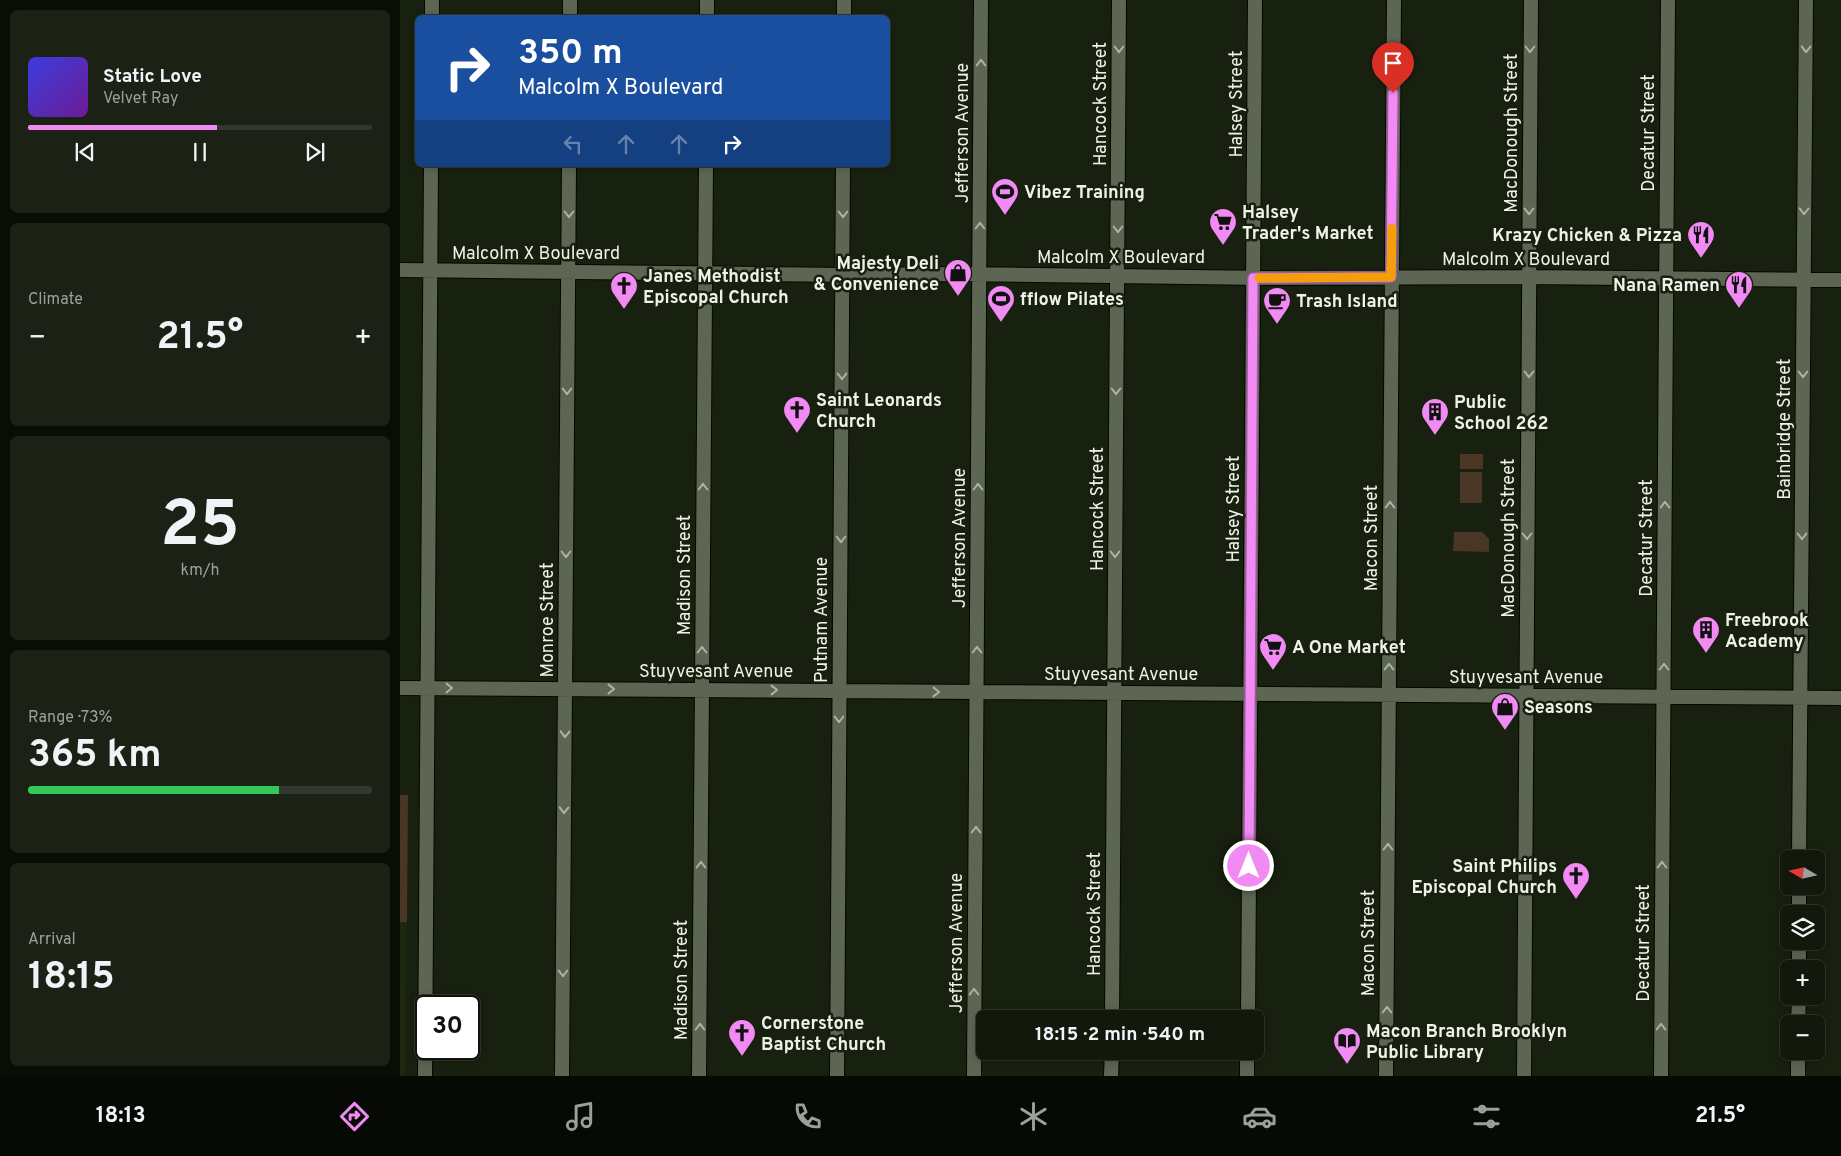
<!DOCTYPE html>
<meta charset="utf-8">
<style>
:root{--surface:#12180b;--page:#1b2114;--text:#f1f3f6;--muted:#9ca09d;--line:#31372c;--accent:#f28af3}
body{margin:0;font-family:Overpass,sans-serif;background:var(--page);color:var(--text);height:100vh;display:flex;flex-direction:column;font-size:19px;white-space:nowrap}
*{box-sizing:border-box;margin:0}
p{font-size:16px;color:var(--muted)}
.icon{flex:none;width:28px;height:28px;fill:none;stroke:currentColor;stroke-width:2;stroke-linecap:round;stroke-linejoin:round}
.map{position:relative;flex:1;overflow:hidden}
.sheet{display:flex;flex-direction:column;gap:10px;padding:10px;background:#0a0d06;width:400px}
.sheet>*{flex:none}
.top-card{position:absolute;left:15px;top:15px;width:475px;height:152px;border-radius:8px;box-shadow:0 2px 8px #0003,0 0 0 1px var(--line);background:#1a4fa0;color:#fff;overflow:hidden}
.needle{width:32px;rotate:279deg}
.fabs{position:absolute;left:1380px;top:850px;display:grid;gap:10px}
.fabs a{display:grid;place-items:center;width:45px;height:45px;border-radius:8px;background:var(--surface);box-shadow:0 2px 8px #0003,0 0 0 1px var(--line);font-size:25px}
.speed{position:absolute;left:15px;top:995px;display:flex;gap:10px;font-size:25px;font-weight:700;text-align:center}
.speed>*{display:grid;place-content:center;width:65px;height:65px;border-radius:50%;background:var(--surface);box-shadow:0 2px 8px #0003,0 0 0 1px var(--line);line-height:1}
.speed .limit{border:2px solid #111;border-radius:8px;background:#fff;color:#111}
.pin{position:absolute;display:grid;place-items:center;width:42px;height:42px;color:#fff;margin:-51px -21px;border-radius:50% 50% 50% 0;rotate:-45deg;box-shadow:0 0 5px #0007}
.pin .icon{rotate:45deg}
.me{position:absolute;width:55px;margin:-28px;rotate:0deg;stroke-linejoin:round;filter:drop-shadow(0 0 4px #0008)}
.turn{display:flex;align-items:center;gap:18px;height:105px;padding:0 20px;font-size:22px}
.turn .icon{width:65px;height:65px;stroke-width:2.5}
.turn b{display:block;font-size:35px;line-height:42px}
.lanes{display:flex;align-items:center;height:48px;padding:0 20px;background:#0003;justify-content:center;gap:25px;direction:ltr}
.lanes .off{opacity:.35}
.big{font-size:38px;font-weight:700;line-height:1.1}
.sheet .card{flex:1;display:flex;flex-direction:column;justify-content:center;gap:8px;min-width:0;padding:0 18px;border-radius:8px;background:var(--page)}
.sheet .dial{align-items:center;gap:0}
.dial b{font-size:65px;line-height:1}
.song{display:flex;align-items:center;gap:15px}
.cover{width:60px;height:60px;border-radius:8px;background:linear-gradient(135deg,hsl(240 70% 55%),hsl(280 70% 35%))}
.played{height:5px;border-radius:2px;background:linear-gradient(90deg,var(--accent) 55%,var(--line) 55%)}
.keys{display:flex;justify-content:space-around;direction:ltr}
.heat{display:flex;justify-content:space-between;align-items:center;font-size:28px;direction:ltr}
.charge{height:8px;border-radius:4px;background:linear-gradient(90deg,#34c759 73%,var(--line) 0)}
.trip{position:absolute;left:576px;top:1010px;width:288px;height:50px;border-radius:8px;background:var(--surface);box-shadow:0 2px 8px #0003,0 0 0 1px var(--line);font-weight:700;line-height:50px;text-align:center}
.dock{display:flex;height:80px;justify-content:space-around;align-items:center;background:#070a04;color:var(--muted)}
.dock .icon{width:35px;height:35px}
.dock .on{color:var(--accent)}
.dock b{font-size:22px;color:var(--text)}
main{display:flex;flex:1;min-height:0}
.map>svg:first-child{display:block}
</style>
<main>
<section class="sheet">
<div class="card">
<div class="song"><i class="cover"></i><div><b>Static Love</b><p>Velvet Ray</p></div></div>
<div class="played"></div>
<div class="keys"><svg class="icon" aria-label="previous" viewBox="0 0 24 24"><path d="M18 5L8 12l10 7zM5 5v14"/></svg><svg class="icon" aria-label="pause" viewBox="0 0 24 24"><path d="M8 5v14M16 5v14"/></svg><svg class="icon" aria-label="next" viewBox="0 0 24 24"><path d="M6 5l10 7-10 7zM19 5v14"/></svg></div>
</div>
<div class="card"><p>Climate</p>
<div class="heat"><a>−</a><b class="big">21.5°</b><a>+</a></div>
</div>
<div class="card dial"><b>25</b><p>km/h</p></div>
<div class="card"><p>Range · 73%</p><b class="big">365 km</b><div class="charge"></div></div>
<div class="card"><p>Arrival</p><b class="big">18:15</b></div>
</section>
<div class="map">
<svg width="1441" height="1076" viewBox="0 0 1441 1076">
<rect width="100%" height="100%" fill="#18200f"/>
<path fill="#1e2811" d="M0,922h7l-2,154h-5z"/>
<path fill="#493624" d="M1060,454h23v15h-23z
M1060,472h22v31h-22z
M1054,532h28l7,7v13l-36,-1z
M0,795h8l-1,127h-7z"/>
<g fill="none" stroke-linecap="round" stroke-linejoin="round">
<defs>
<path id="minor" d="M32,18v-18
M170,18v-18
M307,18v-18
M444,18v-18
M0,270l443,5 124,-1 300,4 262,-1 312,3
M0,688l1441,10
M1399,859l7,-859
M1399,914v-28
M1399,969v-28
M712,1019l7,-1019
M848,1019l7,-1019
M1398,1024l1,-28
M25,1076l6,-911
M162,1076l7,-911
M299,1076l7,-911
M437,1076l6,-911
M574,1076l7,-1076
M711,1076l1,-25
M847,1076v-25
M986,1076l8,-1076
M1124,1076l7,-1076
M1261,1076l7,-1076
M1398,1076v-25"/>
</defs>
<use href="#minor" stroke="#040900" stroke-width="16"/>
<use href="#minor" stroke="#5d6653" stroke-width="14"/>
</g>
<defs><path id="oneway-chevron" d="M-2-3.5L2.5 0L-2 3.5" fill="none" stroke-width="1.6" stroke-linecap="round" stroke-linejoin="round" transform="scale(1.25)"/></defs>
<g stroke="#acb4a5">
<use href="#oneway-chevron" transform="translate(719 49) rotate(90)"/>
<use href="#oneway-chevron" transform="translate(1130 49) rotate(90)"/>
<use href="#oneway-chevron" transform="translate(1406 49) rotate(91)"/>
<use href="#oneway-chevron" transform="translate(581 63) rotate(-90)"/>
<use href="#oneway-chevron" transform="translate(1129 211) rotate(90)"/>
<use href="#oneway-chevron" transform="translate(1404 211) rotate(91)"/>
<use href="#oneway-chevron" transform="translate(169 214) rotate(90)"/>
<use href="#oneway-chevron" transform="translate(443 214) rotate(90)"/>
<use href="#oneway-chevron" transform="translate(580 226) rotate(-90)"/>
<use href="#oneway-chevron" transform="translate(718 229) rotate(90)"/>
<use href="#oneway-chevron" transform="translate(1129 374) rotate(90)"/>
<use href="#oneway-chevron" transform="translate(1403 374) rotate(90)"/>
<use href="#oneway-chevron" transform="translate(442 376) rotate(90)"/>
<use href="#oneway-chevron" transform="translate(167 391) rotate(90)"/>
<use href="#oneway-chevron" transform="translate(716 391) rotate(90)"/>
<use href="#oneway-chevron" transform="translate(303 487) rotate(-90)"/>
<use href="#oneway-chevron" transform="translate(578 487) rotate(-90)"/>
<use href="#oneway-chevron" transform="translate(990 505) rotate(-90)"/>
<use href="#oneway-chevron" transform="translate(1265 505) rotate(-90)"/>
<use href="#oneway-chevron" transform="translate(1127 536) rotate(90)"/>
<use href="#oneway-chevron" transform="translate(1402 536) rotate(90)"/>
<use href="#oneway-chevron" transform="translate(441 539) rotate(90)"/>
<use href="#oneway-chevron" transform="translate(166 554) rotate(90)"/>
<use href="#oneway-chevron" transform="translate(715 554) rotate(90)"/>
<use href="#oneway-chevron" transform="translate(302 650) rotate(-90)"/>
<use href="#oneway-chevron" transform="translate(577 650) rotate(-90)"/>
<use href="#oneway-chevron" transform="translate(989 667) rotate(-90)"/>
<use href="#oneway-chevron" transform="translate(1264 667) rotate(-90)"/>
<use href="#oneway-chevron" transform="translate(49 688)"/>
<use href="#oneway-chevron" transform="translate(211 689)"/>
<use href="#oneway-chevron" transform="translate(374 690)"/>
<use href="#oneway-chevron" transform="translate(536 692) rotate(1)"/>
<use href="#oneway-chevron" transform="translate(439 719) rotate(90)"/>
<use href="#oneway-chevron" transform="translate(165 734) rotate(91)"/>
<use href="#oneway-chevron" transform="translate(164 810) rotate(91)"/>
<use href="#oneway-chevron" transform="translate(576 830) rotate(-90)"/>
<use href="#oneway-chevron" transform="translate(988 847) rotate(-90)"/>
<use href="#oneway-chevron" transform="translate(301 865) rotate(-90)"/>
<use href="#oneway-chevron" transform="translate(1262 865) rotate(-90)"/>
<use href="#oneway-chevron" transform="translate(163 973) rotate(90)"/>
<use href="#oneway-chevron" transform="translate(574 992) rotate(-90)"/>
<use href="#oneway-chevron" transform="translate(987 1010) rotate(-90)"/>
<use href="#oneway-chevron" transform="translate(300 1027) rotate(-90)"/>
<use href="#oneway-chevron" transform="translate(1261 1027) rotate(-90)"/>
</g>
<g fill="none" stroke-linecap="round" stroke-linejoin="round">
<defs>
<path id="route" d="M849,866l4,-588 138,-1 2,-184"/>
</defs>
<use href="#route" stroke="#9d5a9e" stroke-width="12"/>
<use href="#route" stroke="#f28af3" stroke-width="9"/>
<path stroke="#f59e0b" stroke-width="9" d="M859,278l132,-1 1,-49"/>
</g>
<defs>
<symbol id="stadium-pin" viewBox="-11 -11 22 30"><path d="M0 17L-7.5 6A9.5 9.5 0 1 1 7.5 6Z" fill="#f28af3" stroke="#18200f"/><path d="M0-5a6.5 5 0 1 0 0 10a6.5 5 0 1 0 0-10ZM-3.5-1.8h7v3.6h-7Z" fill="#111"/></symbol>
<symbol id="supermarket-pin" viewBox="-11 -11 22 30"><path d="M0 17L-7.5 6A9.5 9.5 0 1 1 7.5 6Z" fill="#f28af3" stroke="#18200f"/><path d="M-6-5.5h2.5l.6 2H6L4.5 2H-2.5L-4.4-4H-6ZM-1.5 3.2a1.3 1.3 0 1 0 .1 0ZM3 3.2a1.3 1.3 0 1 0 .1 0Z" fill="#111"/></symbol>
<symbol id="restaurant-pin" viewBox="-11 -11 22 30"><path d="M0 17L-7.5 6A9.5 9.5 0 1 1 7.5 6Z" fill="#f28af3" stroke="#18200f"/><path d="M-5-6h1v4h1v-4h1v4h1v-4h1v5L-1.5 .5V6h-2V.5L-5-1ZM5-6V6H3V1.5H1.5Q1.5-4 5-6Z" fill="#111"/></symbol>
<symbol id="shop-pin" viewBox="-11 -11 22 30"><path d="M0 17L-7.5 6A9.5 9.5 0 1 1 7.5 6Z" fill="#f28af3" stroke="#18200f"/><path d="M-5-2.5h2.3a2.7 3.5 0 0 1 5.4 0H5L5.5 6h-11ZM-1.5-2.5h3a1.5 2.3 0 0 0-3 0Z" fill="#111"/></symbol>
<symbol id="church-pin" viewBox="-11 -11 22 30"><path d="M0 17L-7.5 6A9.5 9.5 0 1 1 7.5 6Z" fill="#f28af3" stroke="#18200f"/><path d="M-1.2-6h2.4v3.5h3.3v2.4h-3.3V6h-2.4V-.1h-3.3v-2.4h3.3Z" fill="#111"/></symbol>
<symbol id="cafe-pin" viewBox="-11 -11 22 30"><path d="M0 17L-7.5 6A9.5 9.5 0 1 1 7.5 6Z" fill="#f28af3" stroke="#18200f"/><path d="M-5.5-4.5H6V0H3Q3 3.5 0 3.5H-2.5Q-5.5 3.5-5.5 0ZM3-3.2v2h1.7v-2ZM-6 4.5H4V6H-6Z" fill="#111"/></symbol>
<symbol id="building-pin" viewBox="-11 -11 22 30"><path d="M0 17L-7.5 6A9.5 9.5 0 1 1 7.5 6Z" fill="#f28af3" stroke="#18200f"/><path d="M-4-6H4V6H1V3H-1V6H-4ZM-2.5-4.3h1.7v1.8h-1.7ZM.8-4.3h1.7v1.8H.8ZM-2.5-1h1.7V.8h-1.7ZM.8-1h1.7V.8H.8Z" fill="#111"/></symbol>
<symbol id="library-pin" viewBox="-11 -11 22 30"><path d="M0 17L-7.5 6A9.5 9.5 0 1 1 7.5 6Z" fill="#f28af3" stroke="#18200f"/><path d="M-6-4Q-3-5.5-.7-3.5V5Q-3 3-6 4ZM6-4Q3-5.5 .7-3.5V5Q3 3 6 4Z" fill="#111"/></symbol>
</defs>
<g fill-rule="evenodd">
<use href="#stadium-pin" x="589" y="176" width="32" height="43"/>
<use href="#supermarket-pin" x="807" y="206" width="32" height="43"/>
<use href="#restaurant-pin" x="1285" y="219" width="32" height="43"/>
<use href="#shop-pin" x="542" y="257" width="32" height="43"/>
<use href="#restaurant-pin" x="1323" y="269" width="32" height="43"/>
<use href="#church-pin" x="208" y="270" width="32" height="43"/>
<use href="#stadium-pin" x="585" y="283" width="32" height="43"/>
<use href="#cafe-pin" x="861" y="285" width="32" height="43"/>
<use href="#church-pin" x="381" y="394" width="32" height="43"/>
<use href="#building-pin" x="1019" y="396" width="32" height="43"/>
<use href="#building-pin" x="1290" y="614" width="32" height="43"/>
<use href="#supermarket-pin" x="857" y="631" width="32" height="43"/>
<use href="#shop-pin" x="1089" y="691" width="32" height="43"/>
<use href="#church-pin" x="1160" y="860" width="32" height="43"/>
<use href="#church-pin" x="326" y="1017" width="32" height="43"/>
<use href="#library-pin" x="931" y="1025" width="32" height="43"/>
</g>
<g text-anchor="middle" stroke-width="5" stroke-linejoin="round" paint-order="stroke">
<g font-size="18" fill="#edf3e8" stroke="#18200f">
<text transform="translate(700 104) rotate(-90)" y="6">Hancock Street</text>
<text transform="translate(836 104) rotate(-90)" y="6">Halsey Street</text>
<text transform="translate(562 133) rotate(-90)" y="6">Jefferson Avenue</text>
<text transform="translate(1111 133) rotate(-90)" y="6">MacDonough Street</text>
<text transform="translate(1248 133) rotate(-90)" y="6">Decatur Street</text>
<text x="136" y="259">Malcolm X Boulevard</text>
<text x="721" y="263">Malcolm X Boulevard</text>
<text x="1126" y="265">Malcolm X Boulevard</text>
<text transform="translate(1384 429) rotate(-90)" y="6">Bainbridge Street</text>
<text transform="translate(697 509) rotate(-90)" y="6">Hancock Street</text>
<text transform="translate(833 509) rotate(-90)" y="6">Halsey Street</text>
<text transform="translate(559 538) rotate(-90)" y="6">Jefferson Avenue</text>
<text transform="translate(971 538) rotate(-90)" y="6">Macon Street</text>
<text transform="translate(1108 538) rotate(-90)" y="6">MacDonough Street</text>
<text transform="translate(1246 538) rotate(-90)" y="6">Decatur Street</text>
<text transform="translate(284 575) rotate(-90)" y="6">Madison Street</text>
<text transform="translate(147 620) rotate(-90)" y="6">Monroe Street</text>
<text transform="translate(421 620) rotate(-90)" y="6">Putnam Avenue</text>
<text x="316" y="677">Stuyvesant Avenue</text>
<text x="721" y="680">Stuyvesant Avenue</text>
<text x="1126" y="683">Stuyvesant Avenue</text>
<text transform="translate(694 914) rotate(-90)" y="6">Hancock Street</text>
<text transform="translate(556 943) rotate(-90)" y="6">Jefferson Avenue</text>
<text transform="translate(968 943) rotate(-90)" y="6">Macon Street</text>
<text transform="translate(1243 943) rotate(-90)" y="6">Decatur Street</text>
<text transform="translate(281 980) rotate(-90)" y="6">Madison Street</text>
</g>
<g font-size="18" font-weight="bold" fill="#edf3e8" stroke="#18200f" text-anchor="start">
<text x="624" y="198">Vibez Training</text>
<text x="842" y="218">Halsey<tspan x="842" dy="21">Trader's Market</tspan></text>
<text x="1282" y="241" text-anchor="end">Krazy Chicken &amp; Pizza</text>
<text x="539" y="269" text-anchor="end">Majesty Deli<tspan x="539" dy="21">&amp; Convenience</tspan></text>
<text x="243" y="282">Janes Methodist<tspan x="243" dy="21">Episcopal Church</tspan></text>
<text x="1320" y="291" text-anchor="end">Nana Ramen</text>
<text x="620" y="305">fflow Pilates</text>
<text x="896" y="307">Trash Island</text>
<text x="416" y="406">Saint Leonards<tspan x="416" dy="21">Church</tspan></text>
<text x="1054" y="408">Public<tspan x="1054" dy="21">School 262</tspan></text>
<text x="1325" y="626">Freebrook<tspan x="1325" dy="21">Academy</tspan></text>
<text x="892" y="653">A One Market</text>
<text x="1124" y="713">Seasons</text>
<text x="1157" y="872" text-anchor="end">Saint Philips<tspan x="1157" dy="21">Episcopal Church</tspan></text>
<text x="361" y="1029">Cornerstone<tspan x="361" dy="21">Baptist Church</tspan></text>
<text x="966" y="1037">Macon Branch Brooklyn<tspan x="966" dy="21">Public Library</tspan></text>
</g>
</g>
</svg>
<div class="fabs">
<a><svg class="needle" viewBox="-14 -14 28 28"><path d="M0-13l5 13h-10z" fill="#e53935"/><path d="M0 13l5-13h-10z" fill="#9ca09d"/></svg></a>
<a><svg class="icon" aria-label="layers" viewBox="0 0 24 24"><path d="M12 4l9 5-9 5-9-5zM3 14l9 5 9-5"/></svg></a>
<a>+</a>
<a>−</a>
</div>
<div class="speed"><div class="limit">30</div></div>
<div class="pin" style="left:993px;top:93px;background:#d93025"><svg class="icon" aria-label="arrive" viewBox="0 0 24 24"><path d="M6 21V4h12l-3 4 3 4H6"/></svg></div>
<svg class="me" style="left:849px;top:866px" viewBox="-20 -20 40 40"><circle r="17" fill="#f28af3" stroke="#fff" stroke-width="3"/><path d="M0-11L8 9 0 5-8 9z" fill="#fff"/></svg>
<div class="trip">18:15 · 2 min · 540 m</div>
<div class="top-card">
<div class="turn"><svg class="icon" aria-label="right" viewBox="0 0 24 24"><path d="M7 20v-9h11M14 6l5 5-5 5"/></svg><div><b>350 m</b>Malcolm X Boulevard</div></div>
<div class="lanes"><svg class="icon off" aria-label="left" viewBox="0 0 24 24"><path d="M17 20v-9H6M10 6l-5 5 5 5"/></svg><svg class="icon off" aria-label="ahead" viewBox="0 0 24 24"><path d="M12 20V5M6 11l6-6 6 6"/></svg><svg class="icon off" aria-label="ahead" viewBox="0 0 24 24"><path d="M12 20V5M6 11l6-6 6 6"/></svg><svg class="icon" aria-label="right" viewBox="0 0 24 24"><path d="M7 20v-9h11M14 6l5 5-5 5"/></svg></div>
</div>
</div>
</main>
<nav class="dock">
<b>18:13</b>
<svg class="icon on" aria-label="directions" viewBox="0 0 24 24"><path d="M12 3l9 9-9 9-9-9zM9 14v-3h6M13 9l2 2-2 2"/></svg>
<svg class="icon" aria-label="music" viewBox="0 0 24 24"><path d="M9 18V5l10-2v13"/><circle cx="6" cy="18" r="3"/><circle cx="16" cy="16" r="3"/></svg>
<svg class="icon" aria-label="phone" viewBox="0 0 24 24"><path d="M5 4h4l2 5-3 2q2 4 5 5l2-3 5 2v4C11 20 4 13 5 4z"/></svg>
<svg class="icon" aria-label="climate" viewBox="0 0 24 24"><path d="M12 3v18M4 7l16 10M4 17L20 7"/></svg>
<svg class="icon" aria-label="car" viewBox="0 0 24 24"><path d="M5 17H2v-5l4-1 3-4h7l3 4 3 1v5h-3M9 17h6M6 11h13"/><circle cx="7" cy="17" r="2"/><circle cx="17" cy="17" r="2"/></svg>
<svg class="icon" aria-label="filters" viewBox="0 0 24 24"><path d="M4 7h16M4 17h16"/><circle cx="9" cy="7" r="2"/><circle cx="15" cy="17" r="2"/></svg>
<b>21.5°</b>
</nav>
